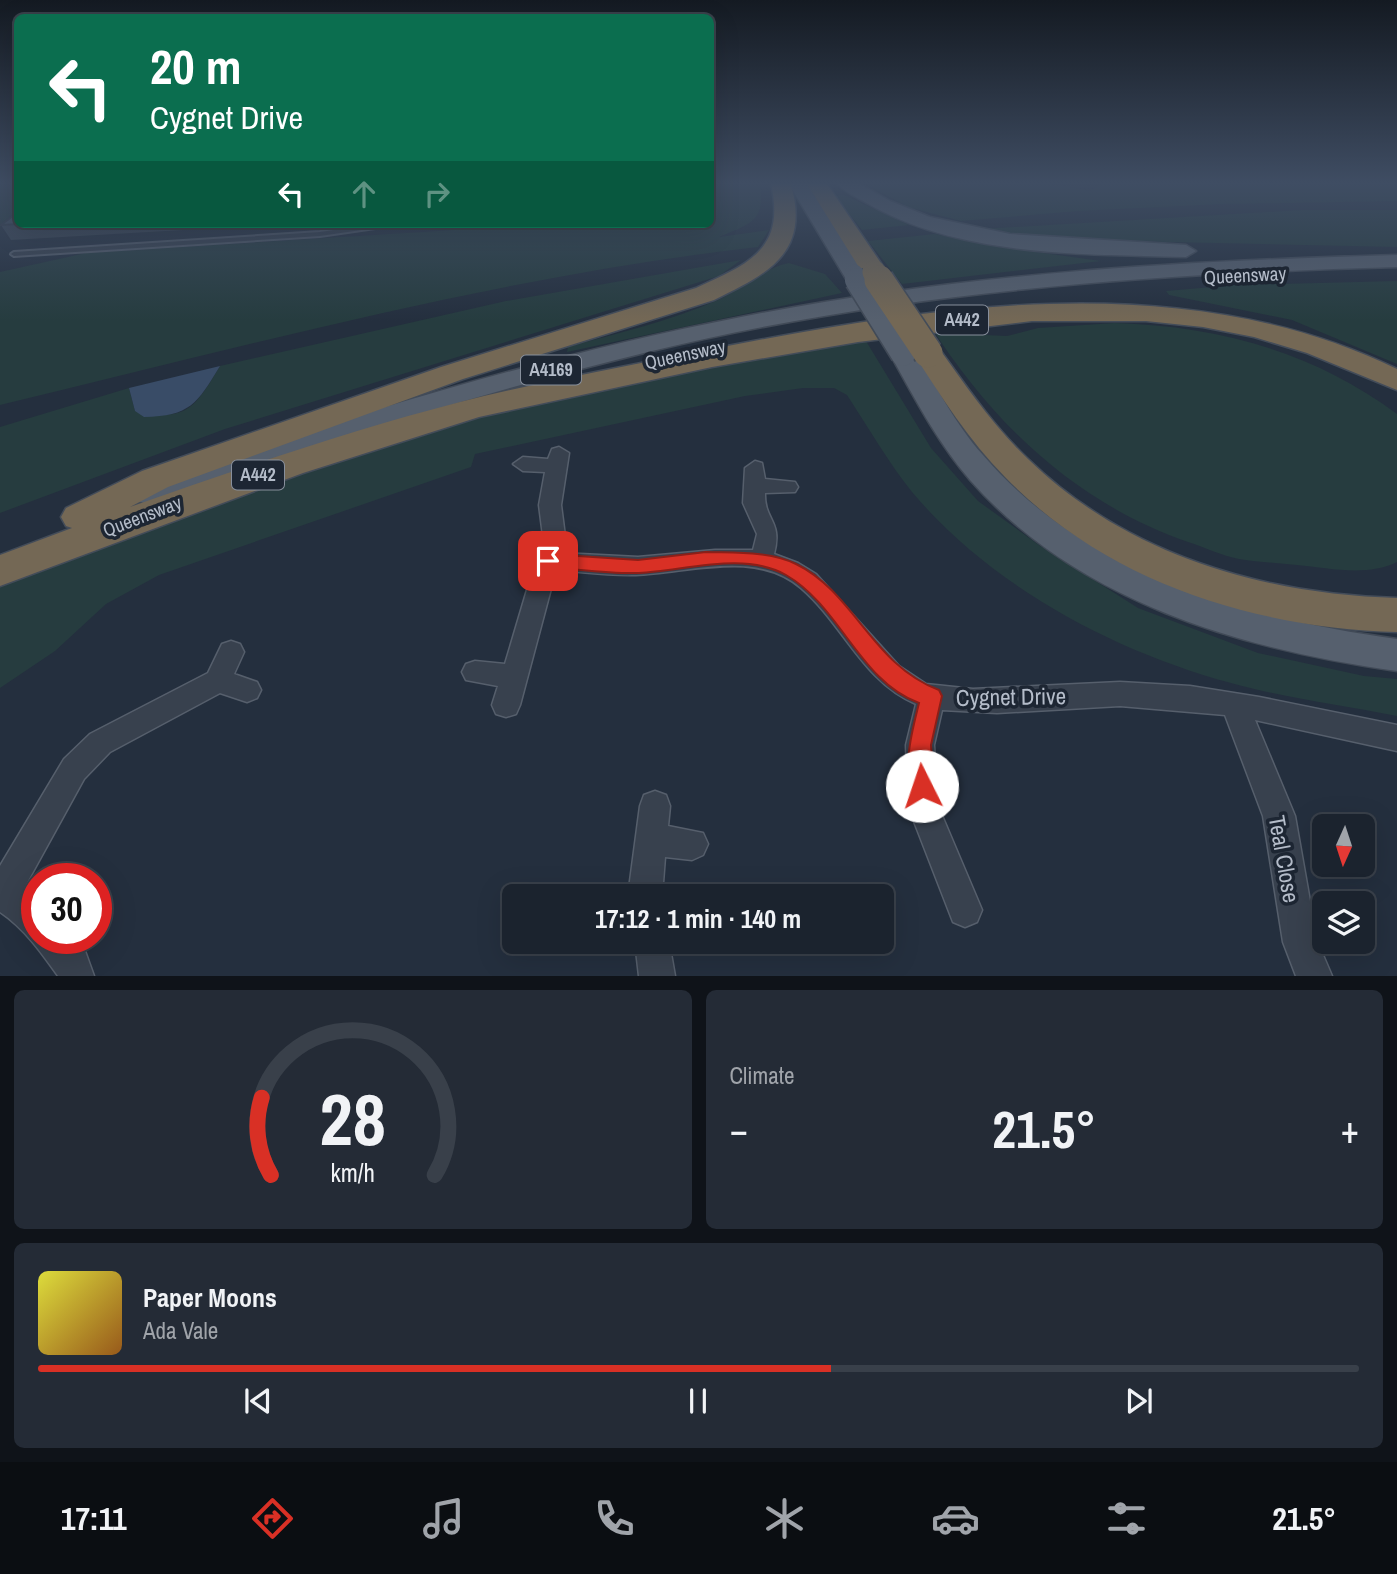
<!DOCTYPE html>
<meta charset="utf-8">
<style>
:root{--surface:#1b232e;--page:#242b36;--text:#f1f3f6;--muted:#a0a4aa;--line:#39404a;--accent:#d93025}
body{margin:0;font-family:"Archivo Narrow",sans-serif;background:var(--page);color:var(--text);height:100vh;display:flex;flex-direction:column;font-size:26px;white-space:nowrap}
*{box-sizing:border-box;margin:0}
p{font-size:23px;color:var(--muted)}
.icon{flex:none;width:38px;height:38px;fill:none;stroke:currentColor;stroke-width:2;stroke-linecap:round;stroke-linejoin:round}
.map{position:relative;height:976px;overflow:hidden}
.drawer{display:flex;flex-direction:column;gap:14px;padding:14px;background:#0f1319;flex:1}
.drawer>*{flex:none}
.guide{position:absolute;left:14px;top:14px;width:700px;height:214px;border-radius:10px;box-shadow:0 7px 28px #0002,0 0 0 2px var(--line);background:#0b6e4f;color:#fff;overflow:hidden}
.needle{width:46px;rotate:183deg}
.buttons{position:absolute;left:1312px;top:814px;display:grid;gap:14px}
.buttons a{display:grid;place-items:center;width:63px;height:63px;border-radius:10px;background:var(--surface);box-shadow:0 7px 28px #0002,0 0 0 2px var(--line);font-size:35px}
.speed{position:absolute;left:21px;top:863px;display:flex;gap:14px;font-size:35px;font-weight:700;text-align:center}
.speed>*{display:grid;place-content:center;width:91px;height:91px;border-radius:50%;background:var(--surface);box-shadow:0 7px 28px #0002,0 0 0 2px var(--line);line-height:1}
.speed .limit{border:10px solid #d22;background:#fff;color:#111}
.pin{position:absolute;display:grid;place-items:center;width:60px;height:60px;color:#fff;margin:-30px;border-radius:14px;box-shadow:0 4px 10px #0006}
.me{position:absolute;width:77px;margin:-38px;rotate:356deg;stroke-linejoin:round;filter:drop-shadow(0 0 5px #0008)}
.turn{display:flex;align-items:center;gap:24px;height:147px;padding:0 21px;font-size:32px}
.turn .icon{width:91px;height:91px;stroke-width:2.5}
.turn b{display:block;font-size:49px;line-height:60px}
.lanes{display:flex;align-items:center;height:66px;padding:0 21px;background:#0003;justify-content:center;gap:35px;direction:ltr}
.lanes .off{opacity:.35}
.big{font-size:52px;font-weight:800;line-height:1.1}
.drawer .card{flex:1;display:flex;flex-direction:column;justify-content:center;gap:10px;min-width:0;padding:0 24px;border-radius:10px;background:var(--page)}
.drawer .dial{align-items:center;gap:0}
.dial svg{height:182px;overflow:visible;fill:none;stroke:var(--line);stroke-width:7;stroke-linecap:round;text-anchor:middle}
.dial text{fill:var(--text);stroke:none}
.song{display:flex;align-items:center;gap:21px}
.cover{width:84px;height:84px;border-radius:10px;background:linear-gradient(135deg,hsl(60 70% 55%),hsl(30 70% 35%))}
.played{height:7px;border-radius:4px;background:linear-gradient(90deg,var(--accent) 60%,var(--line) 60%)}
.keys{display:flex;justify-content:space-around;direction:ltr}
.heat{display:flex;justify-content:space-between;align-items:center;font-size:38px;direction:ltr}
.drawer .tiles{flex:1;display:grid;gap:14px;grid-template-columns:1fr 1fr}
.card:last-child{grid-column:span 2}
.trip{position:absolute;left:502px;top:884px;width:392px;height:70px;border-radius:10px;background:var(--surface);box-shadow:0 7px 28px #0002,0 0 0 2px var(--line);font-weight:800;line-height:70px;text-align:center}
.tabs{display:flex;height:112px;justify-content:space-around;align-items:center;background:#0b0e12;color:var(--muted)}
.tabs .icon{width:49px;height:49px}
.tabs .on{color:var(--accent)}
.tabs b{font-size:32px;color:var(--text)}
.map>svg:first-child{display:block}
</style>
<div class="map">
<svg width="1397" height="976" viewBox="0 0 1397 976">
<rect width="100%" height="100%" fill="#242f3e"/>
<path fill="#263c3f" d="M0,184h17l1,26 -18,15z
M711,184h49c6,38 -11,40 -41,53l50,-7 -11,17c-256,29 -508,98 -758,158v-133l86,-19 465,-29h159z
M866,184h186l38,7 12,-7h295v17l-175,3 -144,7 -117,10 -53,-14z
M844,195l65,30 -47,5 -27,-34z
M1302,210h95v37l-364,-8 -52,-10z
M935,234l65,13 101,14 -199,23 -34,-43z
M741,260l-22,16 -494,153 -225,84v-86l129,-39 6,23c52,11 59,-2 85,-45l286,-65z
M789,263l36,11 17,19 -275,59 1,-5c50,-14 102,-26 150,-47 25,-11 44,-32 71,-37z
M1397,281v83l-105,-44 -123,-25 -3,-4 69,-6z
M1115,323c103,3 199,29 282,91v148c-30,15 -68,6 -100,3 -19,-2 -39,-3 -58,-6 -17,-3 -35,-12 -51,-17 -112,-39 -194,-117 -257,-215l16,-2 15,9 45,2 31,-8z
M866,341l65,107 47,53 61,44 99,63 120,45 106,23 33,3v37c-55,-11 -112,-18 -166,-33 -118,-32 -240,-97 -319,-191 -24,-30 -44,-65 -65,-97l-13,-7h-31l-58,8 -270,58 -4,13 -312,108 -53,29 -51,47 -55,37v-101l132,-52 236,-85 125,-37 271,-59z"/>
<path fill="#394c67" d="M220,366c-23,38 -30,50 -76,51l-9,-6 -6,-23z"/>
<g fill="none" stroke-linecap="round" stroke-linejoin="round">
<defs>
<path id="lane" d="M376,224h32l-3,2h-16l-69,10 -306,20 -3,-2 3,-2 306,-20z"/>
<path id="street" d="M559,447l10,6 -8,52 4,31 -4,17 77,4 77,-7h38l4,-16 -14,-31 2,-35 10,-7 7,2 3,16 30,3 3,5 -3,5 -30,1c-1,28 18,27 9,61l24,9 18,11 83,92 27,18 47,5 147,-7 70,4 69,11 138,28v26l-142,-31 40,96 22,125 15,35h-36l-13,-34 -20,-126 -38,-101 -105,-9 -123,7 -55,-3 -8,35 4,61 44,104 -5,12 -12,5 -12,-5 -45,-116 -2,-61 10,-41c-53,-22 -73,-80 -115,-116 -45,-39 -111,-15 -165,-13 -27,1 -53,-3 -80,-5l-36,135 -4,9 -10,3 -10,-3 -4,-9 6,-19 -32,-6 -4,-8 4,-8 9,-3 30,3 38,-128 -4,-31 6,-33 -22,-1 -10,-7 10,-7 25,2 4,-10z
M231,641l9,3 4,8 -10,22 23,8 4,8 -4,8 -10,4 -27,-9 -110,59 -26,27 -60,109 13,10v40h35l13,13 9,25h-36c-17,-24 -34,-48 -58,-64v-46l64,-107 26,-25 118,-61 14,-29z
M655,791l11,4 4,11 -2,20 35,7 5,11 -5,11 -11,5 -27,-3 -3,39h-34l12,-90 4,-11z
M635,942h34l6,34h-36z"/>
<path id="primary" d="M789,184h18l58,90 -3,5h-16z
M838,184h22l30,17 40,16 80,17 176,11 10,6 -10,6c-105,-3 -228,0 -321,-55 -9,-5 -20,-10 -27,-18z
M1397,255v12c-250,7 -502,25 -745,84 -111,27 -220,58 -327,93 -59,20 -117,43 -177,60l-11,-3 -5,-8 5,-8c199,-64 398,-128 604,-168 216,-43 436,-56 656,-62z
M903,346l9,3c24,35 42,74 71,106 104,121 263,163 414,184v32c-156,-22 -319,-69 -427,-191 -33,-38 -56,-83 -80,-126l4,-5z"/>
<path id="highway" d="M771,184h20c19,69 -22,89 -77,116l-251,79 -295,108 -38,20c108,-38 218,-76 330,-105 78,-20 158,-34 237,-50 228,-45 482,-89 700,17v21l-90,-37 -53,-16 -51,-10 -57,-6h-114l-174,21 -146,25 -233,50 -176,56 -303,113v-31l72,-27 -6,-2 -5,-9 5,-9 76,-37 299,-104 255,-79c52,-24 90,-38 75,-104z
M807,184h20l60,88 -4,5h-18z
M928,344l10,3c28,39 55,79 90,112 99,96 234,135 369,139v34c-143,-4 -290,-50 -392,-155 -36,-36 -64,-81 -92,-124l5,-6z"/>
</defs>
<use href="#lane" stroke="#565f6c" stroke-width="4"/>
<use href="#street" stroke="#565f6c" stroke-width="3"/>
<use href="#primary" stroke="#414a57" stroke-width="3"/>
<use href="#highway" stroke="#434c59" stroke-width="3"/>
<use href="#lane" fill="#38414e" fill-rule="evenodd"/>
<use href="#street" fill="#38414e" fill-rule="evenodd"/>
<use href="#primary" fill="#56606e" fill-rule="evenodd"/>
<use href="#highway" fill="#746855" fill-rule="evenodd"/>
<defs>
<path id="primary-bridge-far1" d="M854,274l5,7"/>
<path id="primary-bridge" d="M857,280l46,74"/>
<path id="highway-bridge-far1" d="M874,272l6,9"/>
<path id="highway-bridge" d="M879,280l49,73"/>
</defs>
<use href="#primary-bridge-far1" stroke="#414a57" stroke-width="21" stroke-linecap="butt"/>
<use href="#primary-bridge" stroke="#414a57" stroke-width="27" stroke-linecap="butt"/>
<use href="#highway-bridge-far1" stroke="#434c59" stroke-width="24" stroke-linecap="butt"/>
<use href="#highway-bridge" stroke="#434c59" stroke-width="32" stroke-linecap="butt"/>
<use href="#primary-bridge-far1" stroke="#56606e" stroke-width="19"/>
<use href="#primary-bridge" stroke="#56606e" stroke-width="24"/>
<use href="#highway-bridge-far1" stroke="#746855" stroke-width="23"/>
<use href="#highway-bridge" stroke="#746855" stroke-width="29"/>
</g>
<path fill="#3b4654" d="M18,224h269l-276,16 -10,-15z"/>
<path fill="#455162" stroke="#303945" stroke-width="2" d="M18,212v12h1l-18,1z"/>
<linearGradient id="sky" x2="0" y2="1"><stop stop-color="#141a22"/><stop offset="0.57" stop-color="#3f4d63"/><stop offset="1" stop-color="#3f4d63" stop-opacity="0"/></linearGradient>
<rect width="1397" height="321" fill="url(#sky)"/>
<path fill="#d93025" stroke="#8d1f18" stroke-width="2" d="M706,552c29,1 63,-1 90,12 58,28 77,102 143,126l3,6 -11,49 3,41 -4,7 -8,4 -8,-4c-12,-28 -2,-61 5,-90 -59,-21 -79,-97 -133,-128 -43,-24 -102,-4 -147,-2 -30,1 -61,-4 -91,-6l-9,-6 9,-7 90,6z"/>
<g text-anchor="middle" stroke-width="7" stroke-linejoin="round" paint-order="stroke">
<g fill="#1d2633" stroke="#878f9c" stroke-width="2">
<rect x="936" y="305.5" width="52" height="29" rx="5"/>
<rect x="521" y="355.5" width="60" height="29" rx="5"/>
<rect x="232" y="460.5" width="52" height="29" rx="5"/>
</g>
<g font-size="18" font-weight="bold" fill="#b4bcc9">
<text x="962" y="326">A442</text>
<text x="551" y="376">A4169</text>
<text x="258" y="481">A442</text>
</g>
<g font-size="19" fill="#b4bcc9" stroke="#1d2633">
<text transform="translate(1245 275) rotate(-3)" y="7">Queensway</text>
<text transform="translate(685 354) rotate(-12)" y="7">Queensway</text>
<text transform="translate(142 516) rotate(-21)" y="7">Queensway</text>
</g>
<g font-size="23" fill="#b4bcc9" stroke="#1d2633">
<text transform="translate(1011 697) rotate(-1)" y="8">Cygnet Drive</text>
<text transform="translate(1284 859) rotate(80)" y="8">Teal Close</text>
</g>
</g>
</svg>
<div class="buttons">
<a><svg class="needle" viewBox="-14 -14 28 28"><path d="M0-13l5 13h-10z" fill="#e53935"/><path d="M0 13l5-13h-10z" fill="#a0a4aa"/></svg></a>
<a><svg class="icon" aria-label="layers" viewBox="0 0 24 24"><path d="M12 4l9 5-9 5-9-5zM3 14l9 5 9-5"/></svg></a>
</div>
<div class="speed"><div class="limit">30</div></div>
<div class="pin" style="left:548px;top:561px;background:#d93025"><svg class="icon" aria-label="arrive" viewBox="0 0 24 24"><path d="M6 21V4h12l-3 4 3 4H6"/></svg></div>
<svg class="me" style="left:922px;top:786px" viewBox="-20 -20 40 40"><circle r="19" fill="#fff"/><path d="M0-13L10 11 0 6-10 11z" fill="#d93025"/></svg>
<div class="trip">17:12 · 1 min · 140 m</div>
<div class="guide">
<div class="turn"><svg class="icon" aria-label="left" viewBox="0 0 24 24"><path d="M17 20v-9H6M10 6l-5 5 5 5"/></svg><div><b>20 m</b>Cygnet Drive</div></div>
<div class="lanes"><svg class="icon" aria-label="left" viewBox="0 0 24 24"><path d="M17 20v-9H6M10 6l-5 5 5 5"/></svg><svg class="icon off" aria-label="ahead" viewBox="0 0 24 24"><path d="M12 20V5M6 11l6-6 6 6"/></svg><svg class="icon off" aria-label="right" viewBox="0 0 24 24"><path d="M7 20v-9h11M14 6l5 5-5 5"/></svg></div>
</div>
</div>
<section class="drawer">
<div class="tiles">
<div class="card dial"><svg viewBox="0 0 100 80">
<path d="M14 69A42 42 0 1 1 86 69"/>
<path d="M14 69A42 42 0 0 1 10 35" stroke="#d93025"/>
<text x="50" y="56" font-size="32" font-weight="700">28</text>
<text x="50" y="72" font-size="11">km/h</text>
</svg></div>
<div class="card"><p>Climate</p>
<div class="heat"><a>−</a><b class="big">21.5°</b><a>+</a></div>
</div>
<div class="card">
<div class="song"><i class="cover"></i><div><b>Paper Moons</b><p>Ada Vale</p></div></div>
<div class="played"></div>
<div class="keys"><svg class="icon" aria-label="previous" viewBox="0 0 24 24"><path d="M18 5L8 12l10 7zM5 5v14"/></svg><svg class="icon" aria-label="pause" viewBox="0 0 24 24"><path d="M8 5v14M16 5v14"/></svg><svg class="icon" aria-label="next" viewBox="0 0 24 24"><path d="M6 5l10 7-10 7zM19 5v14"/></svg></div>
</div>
</div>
</section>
<nav class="tabs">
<b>17:11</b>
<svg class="icon on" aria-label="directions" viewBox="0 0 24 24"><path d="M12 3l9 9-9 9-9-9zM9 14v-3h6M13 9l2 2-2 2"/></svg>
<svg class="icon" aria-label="music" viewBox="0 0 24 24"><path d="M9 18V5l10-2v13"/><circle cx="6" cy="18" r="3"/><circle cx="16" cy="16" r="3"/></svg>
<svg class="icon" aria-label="phone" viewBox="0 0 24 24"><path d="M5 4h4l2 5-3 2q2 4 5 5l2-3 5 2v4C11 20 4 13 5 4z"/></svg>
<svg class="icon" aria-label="climate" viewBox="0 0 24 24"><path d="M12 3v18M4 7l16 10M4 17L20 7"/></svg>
<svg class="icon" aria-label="car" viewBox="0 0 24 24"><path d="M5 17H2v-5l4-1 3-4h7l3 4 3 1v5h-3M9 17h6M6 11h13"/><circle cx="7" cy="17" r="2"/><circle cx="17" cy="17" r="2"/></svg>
<svg class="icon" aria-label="filters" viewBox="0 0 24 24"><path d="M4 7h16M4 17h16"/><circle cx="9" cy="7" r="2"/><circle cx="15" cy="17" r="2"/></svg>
<b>21.5°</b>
</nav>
